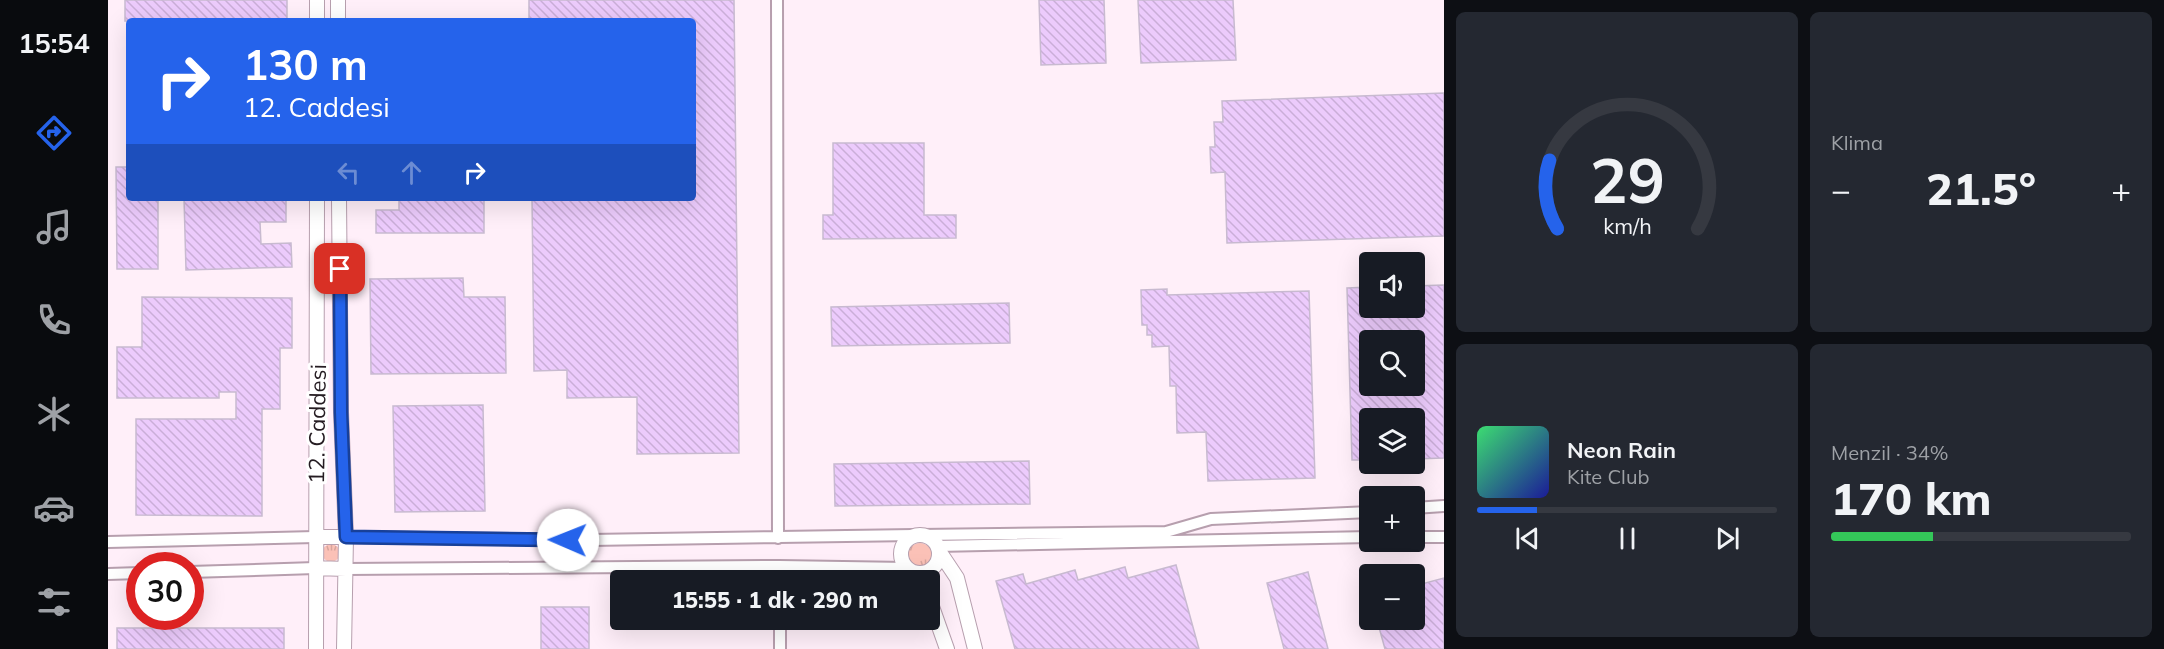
<!DOCTYPE html>
<html lang="tr">
<meta charset="utf-8">
<style>
:root{--surface:#171b24;--page:#242831;--text:#f1f3f6;--muted:#9ea1a6;--line:#363941;--accent:#2563eb}
body{margin:0;font-family:Mulish,sans-serif;background:var(--page);color:var(--text);height:100vh;display:flex;flex-direction:column;font-size:22px;white-space:nowrap}
*{box-sizing:border-box;margin:0}
p{font-size:20px;color:var(--muted)}
.icon{flex:none;width:33px;height:33px;fill:none;stroke:currentColor;stroke-width:2;stroke-linecap:round;stroke-linejoin:round}
.map{position:relative;flex:1;overflow:hidden}
.sheet{display:flex;flex-direction:column;gap:12px;padding:12px;background:#0d0f14;width:720px}
.sheet>*{flex:none}
.top-card{position:absolute;left:18px;top:18px;width:570px;height:183px;border-radius:6px;box-shadow:0 6px 24px #0002;background:#2563eb;color:#fff;overflow:hidden}
.buttons{position:absolute;left:1251px;top:252px;display:grid;gap:12px}
.buttons a{display:grid;place-items:center;width:66px;height:66px;border-radius:6px;background:var(--surface);box-shadow:0 6px 24px #0002;font-size:30px}
.speed{position:absolute;left:18px;top:552px;display:flex;gap:12px;font-size:30px;font-weight:700;text-align:center}
.speed>*{display:grid;place-content:center;width:78px;height:78px;border-radius:50%;background:var(--surface);box-shadow:0 6px 24px #0002;line-height:1}
.speed .limit{border:9px solid #d22;background:#fff;color:#111}
.pin{position:absolute;display:grid;place-items:center;width:51px;height:51px;color:#fff;margin:-26px;border-radius:12px;box-shadow:0 3px 9px #0006}
.me{position:absolute;width:66px;margin:-33px;rotate:271deg;stroke-linejoin:round;filter:drop-shadow(0 0 4px #0008)}
.turn{display:flex;align-items:center;gap:21px;height:126px;padding:0 18px;font-size:27px}
.turn .icon{width:78px;height:78px;stroke-width:2.5}
.turn b{display:block;font-size:42px;line-height:51px}
.lanes{display:flex;align-items:center;height:57px;padding:0 18px;background:#0003;justify-content:center;gap:30px;direction:ltr}
.lanes .off{opacity:.35}
.big{font-size:45px;font-weight:800;line-height:1.1}
.sheet .tile{flex:1;display:flex;flex-direction:column;justify-content:center;gap:9px;min-width:0;padding:0 21px;border-radius:9px;background:var(--page)}
.sheet .dial{align-items:center;gap:0}
.dial svg{height:156px;overflow:visible;fill:none;stroke:var(--line);stroke-width:7;stroke-linecap:round;text-anchor:middle}
.dial text{fill:var(--text);stroke:none}
.song{display:flex;align-items:center;gap:18px}
.cover{width:72px;height:72px;border-radius:9px;background:linear-gradient(135deg,hsl(140 70% 55%),hsl(240 70% 35%))}
.played{height:6px;border-radius:3px;background:linear-gradient(90deg,var(--accent) 20%,var(--line) 20%)}
.keys{display:flex;justify-content:space-around;direction:ltr}
.heat{display:flex;justify-content:space-between;align-items:center;font-size:33px;direction:ltr}
.charge{height:9px;border-radius:4px;background:linear-gradient(90deg,#34c759 34%,var(--line) 0)}
.sheet .tiles{flex:1;display:grid;gap:12px;grid-template-columns:repeat(2,1fr)}
.trip{position:absolute;left:502px;top:570px;width:330px;height:60px;border-radius:6px;background:var(--surface);box-shadow:0 6px 24px #0002;font-weight:800;line-height:60px;text-align:center}
main{display:flex;flex:1;min-height:0}
.dock{display:flex;flex-direction:column;width:108px;justify-content:space-around;align-items:center;background:#090b0e;color:var(--muted)}
.dock .icon{width:42px;height:42px}
.dock .active{color:var(--accent)}
.dock b{font-size:27px;color:var(--text)}
.map>svg:first-child{display:block}
</style>
<main>
<nav class="dock">
<b>15:54</b>
<svg class="icon active" aria-label="directions" viewBox="0 0 24 24"><path d="M12 3l9 9-9 9-9-9zM9 14v-3h6M13 9l2 2-2 2"/></svg>
<svg class="icon" aria-label="music" viewBox="0 0 24 24"><path d="M9 18V5l10-2v13"/><circle cx="6" cy="18" r="3"/><circle cx="16" cy="16" r="3"/></svg>
<svg class="icon" aria-label="phone" viewBox="0 0 24 24"><path d="M5 4h4l2 5-3 2q2 4 5 5l2-3 5 2v4C11 20 4 13 5 4z"/></svg>
<svg class="icon" aria-label="climate" viewBox="0 0 24 24"><path d="M12 3v18M4 7l16 10M4 17L20 7"/></svg>
<svg class="icon" aria-label="car" viewBox="0 0 24 24"><path d="M5 17H2v-5l4-1 3-4h7l3 4 3 1v5h-3M9 17h6M6 11h13"/><circle cx="7" cy="17" r="2"/><circle cx="17" cy="17" r="2"/></svg>
<svg class="icon" aria-label="filters" viewBox="0 0 24 24"><path d="M4 7h16M4 17h16"/><circle cx="9" cy="7" r="2"/><circle cx="15" cy="17" r="2"/></svg>
</nav>
<div class="map">
<svg width="1336" height="649" viewBox="0 0 1336 649">
<defs>
<pattern id="grass-tufts" width="24" height="20" patternUnits="userSpaceOnUse" patternTransform="scale(1.5)"><rect width="24" height="20" fill="#fbc1b7"/><path d="M3 7l-1-3M5 7V3M7 7l1-3M15 17l-1-3M17 17v-4M19 17l1-3" fill="none" stroke="#d7a59d"/></pattern>
<pattern id="building-back-hatch" width="6" height="6" patternUnits="userSpaceOnUse" patternTransform="scale(1.5)"><rect width="6" height="6" fill="#eccbfc"/><path d="M-1 5l2 2M0 0l6 6M5-1l2 2" fill="none" stroke="#caaed8"/></pattern>
</defs>
<rect width="100%" height="100%" fill="#ffeff9"/>
<path fill="url(#grass-tufts)" d="M800 555a12 12 0 1 1 24 0a12 12 0 1 1-24 0Z
M214 553a9 9 0 1 1 18 0a9 9 0 1 1-18 0Z"/>
<path fill="url(#building-back-hatch)" stroke="#c8bad0" stroke-width="1.5" fill-rule="evenodd" d="M17,0h162v21h-162z
M421,0h205l5,453 -102,1v-57l-70,1v-28l-33,1 -2,-173h161v-177h-164z
M931,0h65l2,63 -65,2z
M1030,0h95l3,60 -95,3z
M1336,93v143l-217,7 -2,-71 -14,1 -1,-26h5l-1,-25h9l-1,-21z
M725,143h91v72h32v23l-133,1v-24h10z
M8,167h13v31h29v71h-41z
M76,198h102v24h-26l1,22 30,-1 1,24 -106,3z
M291,198h85v35h-108v-23h23z
M355,278l1,19h41l1,76 -135,1 -1,-95z
M1336,285v173l-30,1v-41h-44v42h-18l-5,-172 23,-1v21h44v-22zM1262,340h44v46h-44z
M1059,289v6l142,-4 6,187 -107,3 -2,-49 -29,1 -1,-47h-6l-1,-40 -17,1v-12h-5v-10h-5l-1,-35z
M34,297l150,1v50h-12v61h-18v107l-126,-1v-96h100v-27h-17v6h-102v-51h25z
M901,303l1,40 -178,3 -1,-39z
M375,405l2,106 -90,1 -2,-106z
M921,461l1,43 -195,2 -1,-42z
M1068,565l23,84h-184l-19,-68 27,-7 3,10 49,-14 3,10 47,-13 3,11z
M1200,572l20,77h-44l-17,-66z
M1336,578v71h-59l-8,-29h37v-34z
M433,607h48v42h-48z
M9,628h167v21h-167z"/>
<g fill="none" stroke-linecap="round" stroke-linejoin="round">
<defs>
<path id="minor" d="M669,0l1,538
M1306,508l30,-2
M812,535l246,-3 45,-13 159,-7
M238,537l244,3 324,-5
M1306,537h30
M0,542l207,-5
M830,546l432,-9
M671,566v14
M238,569l433,-3 128,2
M82,572l125,-4
M0,574l32,-1
M672,620v29"/>
<path id="tertiary" d="M209,0v21
M230,0v21
M231,198l2,214 5,125 -2,112
M793 554a19 19 0 1 1 38 0a19 19 0 1 1-38 0Z
M207,537h31
M831,551l18,27 18,71
M207,568l31,1
M822,601l17,48
M208,649l1,-451"/>
</defs>
<use href="#minor" stroke="#b79fae" stroke-width="14"/>
<use href="#tertiary" stroke="#b79fae" stroke-width="16"/>
<use href="#minor" stroke="#fff" stroke-width="10"/>
<use href="#tertiary" stroke="#fff" stroke-width="14"/>
</g>
<g fill="none" stroke-linecap="round" stroke-linejoin="round">
<defs>
<path id="route" d="M232,269l1,143 5,125 222,3"/>
</defs>
<use href="#route" stroke="#184099" stroke-width="15"/>
<use href="#route" stroke="#2563eb" stroke-width="10"/>
</g>
<g text-anchor="middle" stroke-width="6" stroke-linejoin="round" paint-order="stroke">
<g font-size="22" fill="#251c22" stroke="#fff">
<text transform="translate(209 424) rotate(-89)" y="8">12. Caddesi</text>
</g>
</g>
</svg>
<div class="buttons">
<a><svg class="icon" aria-label="sound" viewBox="0 0 24 24"><path d="M4 9h4l5-4v14l-5-4H4zM17 9q2 3 0 6"/></svg></a>
<a><svg class="icon" aria-label="search" viewBox="0 0 24 24"><circle cx="10" cy="10" r="6"/><path d="M15 15l6 6"/></svg></a>
<a><svg class="icon" aria-label="layers" viewBox="0 0 24 24"><path d="M12 4l9 5-9 5-9-5zM3 14l9 5 9-5"/></svg></a>
<a>+</a>
<a>−</a>
</div>
<div class="speed"><div class="limit">30</div></div>
<div class="pin" style="left:232px;top:269px;background:#d93025"><svg class="icon" aria-label="arrive" viewBox="0 0 24 24"><path d="M6 21V4h12l-3 4 3 4H6"/></svg></div>
<svg class="me" style="left:460px;top:540px" viewBox="-20 -20 40 40"><circle r="19" fill="#fff"/><path d="M0-13L10 11 0 6-10 11z" fill="#2563eb"/></svg>
<div class="trip">15:55 · 1 dk · 290 m</div>
<div class="top-card">
<div class="turn"><svg class="icon" aria-label="right" viewBox="0 0 24 24"><path d="M7 20v-9h11M14 6l5 5-5 5"/></svg><div><b>130 m</b>12. Caddesi</div></div>
<div class="lanes"><svg class="icon off" aria-label="left" viewBox="0 0 24 24"><path d="M17 20v-9H6M10 6l-5 5 5 5"/></svg><svg class="icon off" aria-label="ahead" viewBox="0 0 24 24"><path d="M12 20V5M6 11l6-6 6 6"/></svg><svg class="icon" aria-label="right" viewBox="0 0 24 24"><path d="M7 20v-9h11M14 6l5 5-5 5"/></svg></div>
</div>
</div>
<section class="sheet">
<div class="tiles">
<div class="tile dial"><svg viewBox="0 0 100 80">
<path d="M14 69A42 42 0 1 1 86 69"/>
<path d="M14 69A42 42 0 0 1 10 34" stroke="#2563eb"/>
<text x="50" y="56" font-size="32" font-weight="700">29</text>
<text x="50" y="72" font-size="11">km/h</text>
</svg></div>
<div class="tile"><p>Klima</p>
<div class="heat"><a>−</a><b class="big">21.5°</b><a>+</a></div>
</div>
<div class="tile">
<div class="song"><i class="cover"></i><div><b>Neon Rain</b><p>Kite Club</p></div></div>
<div class="played"></div>
<div class="keys"><svg class="icon" aria-label="previous" viewBox="0 0 24 24"><path d="M18 5L8 12l10 7zM5 5v14"/></svg><svg class="icon" aria-label="pause" viewBox="0 0 24 24"><path d="M8 5v14M16 5v14"/></svg><svg class="icon" aria-label="next" viewBox="0 0 24 24"><path d="M6 5l10 7-10 7zM19 5v14"/></svg></div>
</div>
<div class="tile"><p>Menzil · 34%</p><b class="big">170 km</b><div class="charge"></div></div>
</div>
</section>
</main>
